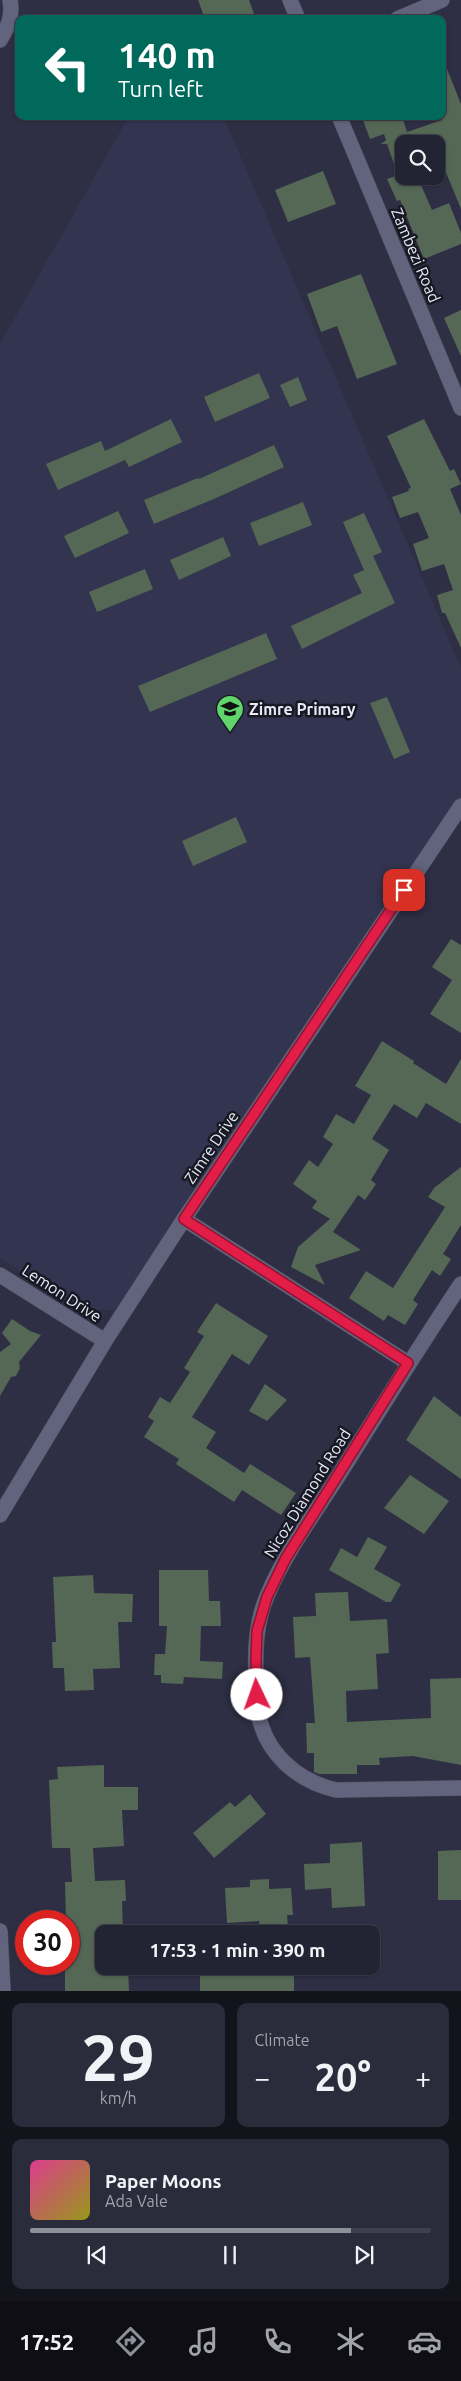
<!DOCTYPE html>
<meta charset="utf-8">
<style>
:root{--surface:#222333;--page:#2a2b3b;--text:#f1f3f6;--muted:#a2a4ac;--line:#3f404e;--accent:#8c9099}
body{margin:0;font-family:Ubuntu,sans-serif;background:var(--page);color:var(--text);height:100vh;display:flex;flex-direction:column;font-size:19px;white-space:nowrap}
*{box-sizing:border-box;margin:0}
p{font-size:16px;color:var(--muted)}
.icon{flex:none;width:28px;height:28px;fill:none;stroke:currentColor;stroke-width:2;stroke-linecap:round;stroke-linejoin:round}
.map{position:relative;height:1991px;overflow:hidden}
.side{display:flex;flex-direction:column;gap:12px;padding:12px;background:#13131c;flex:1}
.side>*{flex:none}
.top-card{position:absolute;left:15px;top:15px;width:431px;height:105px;border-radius:10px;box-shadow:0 1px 4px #0004,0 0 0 1px var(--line);background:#00695c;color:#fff;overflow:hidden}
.controls{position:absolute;left:395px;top:135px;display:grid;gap:10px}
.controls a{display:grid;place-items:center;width:50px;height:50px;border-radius:10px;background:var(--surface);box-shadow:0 1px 4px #0004,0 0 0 1px var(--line);font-size:25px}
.speed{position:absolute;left:15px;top:1910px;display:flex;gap:10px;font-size:25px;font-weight:700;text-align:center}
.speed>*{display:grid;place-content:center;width:65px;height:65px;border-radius:50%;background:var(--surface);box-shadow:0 1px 4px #0004,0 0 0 1px var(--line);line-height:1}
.speed .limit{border:8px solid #d22;background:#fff;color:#111}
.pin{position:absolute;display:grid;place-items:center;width:42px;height:42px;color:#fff;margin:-21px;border-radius:10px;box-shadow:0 2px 8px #0006}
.me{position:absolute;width:55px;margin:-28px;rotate:357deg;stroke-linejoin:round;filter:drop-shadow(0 0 4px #0008)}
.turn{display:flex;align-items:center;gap:18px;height:105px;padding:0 20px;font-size:22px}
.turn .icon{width:65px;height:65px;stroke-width:2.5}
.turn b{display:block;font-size:35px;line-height:42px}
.big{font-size:38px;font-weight:600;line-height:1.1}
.side .tile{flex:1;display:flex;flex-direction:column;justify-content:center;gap:8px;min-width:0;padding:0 18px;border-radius:10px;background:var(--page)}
.side .dial{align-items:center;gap:0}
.dial b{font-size:65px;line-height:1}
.song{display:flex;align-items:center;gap:15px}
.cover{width:60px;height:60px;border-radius:8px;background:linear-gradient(135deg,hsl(330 70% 55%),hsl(60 70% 35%))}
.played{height:5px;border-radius:2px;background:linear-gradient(90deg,var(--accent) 80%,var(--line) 80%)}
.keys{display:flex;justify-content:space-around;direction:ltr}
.heat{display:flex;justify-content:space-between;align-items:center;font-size:28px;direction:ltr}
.side .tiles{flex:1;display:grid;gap:12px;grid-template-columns:1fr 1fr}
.tile:last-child{grid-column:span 2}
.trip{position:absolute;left:95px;top:1925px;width:285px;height:50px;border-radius:10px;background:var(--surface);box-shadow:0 1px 4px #0004,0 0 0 1px var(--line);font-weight:600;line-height:50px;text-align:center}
.tab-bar{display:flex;height:80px;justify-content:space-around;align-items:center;background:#0e0e14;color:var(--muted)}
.tab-bar .icon{width:35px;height:35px}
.tab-bar .active{color:var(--accent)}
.tab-bar b{font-size:22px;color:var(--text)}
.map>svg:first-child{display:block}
</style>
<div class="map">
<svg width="461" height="1991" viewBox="0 0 461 1991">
<rect width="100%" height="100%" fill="#2e2f44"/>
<path fill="#333450" d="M129,116h94l238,552v130l-328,513 -54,-2 -79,-51v-914z"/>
<path fill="#546855" d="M198,0h51l5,14 -15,5h-34z
M443,59l18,45v105l-25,-61v-4h-32v32h13l15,34 17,-7 12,30v11l-37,15 -24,-59 -3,1 -10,-22 11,-4 -11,-31h-6l5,-4 -2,-6 -14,5 -7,-19 12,-4h27l5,16 35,-12z
M323,171l13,33 -48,18 -13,-32z
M361,274l36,90 -40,15 -20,-53 -16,6 -14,-38z
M461,310v46l-17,-38z
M259,373l11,25 -55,24 -11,-25z
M298,377l9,23 -17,7 -10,-22z
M171,419l11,23 -53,25 -4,-7 -67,30 -12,-26 55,-23 4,10z
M424,419l26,52 4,-2 7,15 -11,5 11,26v133l-16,-35h-3l-5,-18 16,-5 -9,-26 -22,7 -9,-27 16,-6 -11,-26 -18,6 -8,-21 17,-6 -1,-2 3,-1 -24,-52z
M274,445l10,22 -68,31 -62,26 -10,-24 54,-22 1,1z
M303,502l9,23 -53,21 -9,-23z
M118,511l11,22 -54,25 -11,-22z
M364,513l18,39 -9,4 22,47 -93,46 -11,-23 71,-33 -9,-18 11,-5 -21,-48z
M223,537l8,19 -52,24 -9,-20z
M145,569l8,20 -56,23 -8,-20z
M266,633l11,26 -127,53 -12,-26z
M387,697l23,55 -16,7 -24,-56z
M236,817l11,25 -54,24 -11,-25z
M451,939l10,6v88l-31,-19 22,-34 -20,-13z
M382,1041l32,20 -1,2 33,21 15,-25v65l-35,-21 -9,15 -23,-14 -22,35 17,11 -18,30 5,4 -11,16 -7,-5 -25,37 28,18 -46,15 10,20 -34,-18 7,-20 32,-28 -18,-11 5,-7 -24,-17 16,-24 9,7 15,-23 -10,-7 13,-23 18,10 17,-29 -16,-9z
M461,1167v58l-18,29 8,5 -11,17 -8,-6 -19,30 5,4 -13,21 -17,-10 -4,6 -35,-23 17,-27 27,17 52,-81 -17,-10 6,-9z
M216,1303l52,33 -19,29 -17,-11 -40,63 24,15 -10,16 38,25 6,-9 46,29 -15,22 -39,-25 -8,12 -58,-38 3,-5 -35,-22 10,-16 -6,-4 12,-20 10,6 20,-31 -6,-4 20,-32 -7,-4z
M12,1319l18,12 11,4 -22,27 1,6 -4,8 -5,1 -11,19v-44l11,-8 -9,-11z
M265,1384l22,16 -20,21 -18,-10z
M434,1396l27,21v62l-55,-39z
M410,1475l39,26 -25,33 -40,-26z
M368,1537l19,10 -13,22 27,15 -10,18h-5l-57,-32 12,-22 16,9z
M159,1570h49l1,31h11l1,25h-20l-1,35 23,1 -1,17 -38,-2 -1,7 -22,-1v-8h-7l1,-21h10l2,-28h-8z
M93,1575l1,18 39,1 -1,28h-14l2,46 -27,1 1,21 -29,1 -1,-23h-11l-1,-26h4l-3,-65z
M348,1592l2,29 37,-2 2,34 -13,1 2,35 -32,2 1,31 84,-4 -1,-39 31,-1v87l-48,-9 -34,2 1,7h-23v9h-38l-5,-2v-19h-7l-1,-30h9l-5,-66 -15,1 -2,-41 23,-1 -1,-23z
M104,1765v22h34v23h-16l2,36 -31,2 2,33 30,-1 1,21h-4l1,28 -28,1v31h9v5h24l1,25h-64v-27h4v-43h-3l-1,-39h7l-2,-34h-18l-3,-68 9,-1 -1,-12z
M250,1794l16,20 -52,44 -21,-25 37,-31 5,5z
M362,1842l3,64 -33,2 -1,-20 -26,2 -1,-26 26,-1v-19z
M461,1850v50h-23v-49z
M269,1879v10l22,-1 2,27h-6l1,12 -28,1 -1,-7 -32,2 -2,-35 25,-1v-7z
M200,1966h94v25h-94z"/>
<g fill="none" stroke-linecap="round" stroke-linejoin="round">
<defs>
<path id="minor" d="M290,0l8,19
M397,19l45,-19
M0,40c8,-13 13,-24 10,-40
M339,116l122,292
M184,1219l224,144
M0,1275l105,66
M461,1284c-42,63 -82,127 -122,191 -25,39 -54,78 -72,121 -11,26 -12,54 -11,82 1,11 0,23 2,34 7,41 39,69 78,78l125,-2
M0,1515l105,-174 79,-122 277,-413
M0,1931l3,60"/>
</defs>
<use href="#minor" stroke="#4c4d5f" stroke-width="16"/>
<use href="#minor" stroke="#62637c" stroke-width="15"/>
</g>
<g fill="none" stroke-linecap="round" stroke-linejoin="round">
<defs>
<path id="route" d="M257,1695l-1,-36 1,-28 10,-34 19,-39 122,-195 -224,-144 220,-329"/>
</defs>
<use href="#route" stroke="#92132f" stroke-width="12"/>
<use href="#route" stroke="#e11d48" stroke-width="9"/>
</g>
<defs>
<symbol id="school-pin" viewBox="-11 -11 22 30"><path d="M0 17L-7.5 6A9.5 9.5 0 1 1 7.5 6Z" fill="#5fd56b" stroke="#171822"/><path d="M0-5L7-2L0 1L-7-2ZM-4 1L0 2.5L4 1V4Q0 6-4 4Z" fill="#111"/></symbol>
</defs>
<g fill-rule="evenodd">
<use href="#school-pin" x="214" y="693" width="32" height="43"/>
</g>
<g text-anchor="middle" stroke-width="5" stroke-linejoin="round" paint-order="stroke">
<g font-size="16" fill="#e7e8f6" stroke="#171822">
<text transform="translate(416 255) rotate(67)" y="6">Zambezi Road</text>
<text transform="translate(211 1147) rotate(-56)" y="6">Zimre Drive</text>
<text transform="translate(62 1293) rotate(33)" y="6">Lemon Drive</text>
<text transform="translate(307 1493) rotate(-58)" y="6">Nicoz Diamond Road</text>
</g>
<g font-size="16" font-weight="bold" fill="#e7e8f6" stroke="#171822" text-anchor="start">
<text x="249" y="715">Zimre Primary</text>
</g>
</g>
</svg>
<div class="controls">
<a><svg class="icon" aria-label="search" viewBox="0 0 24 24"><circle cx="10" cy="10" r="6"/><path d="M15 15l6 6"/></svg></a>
</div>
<div class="speed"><div class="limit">30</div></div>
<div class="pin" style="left:404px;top:890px;background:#d93025"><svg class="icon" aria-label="arrive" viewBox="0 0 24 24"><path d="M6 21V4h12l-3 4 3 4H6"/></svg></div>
<svg class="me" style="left:257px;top:1695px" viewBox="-20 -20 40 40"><circle r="19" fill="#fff"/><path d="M0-13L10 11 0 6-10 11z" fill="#e11d48"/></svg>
<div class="trip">17:53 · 1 min · 390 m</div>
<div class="top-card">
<div class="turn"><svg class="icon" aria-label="left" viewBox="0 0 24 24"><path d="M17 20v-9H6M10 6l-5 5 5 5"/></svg><div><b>140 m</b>Turn left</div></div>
</div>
</div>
<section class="side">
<div class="tiles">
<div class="tile dial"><b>29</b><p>km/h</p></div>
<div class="tile"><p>Climate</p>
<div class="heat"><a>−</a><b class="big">20°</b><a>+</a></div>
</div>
<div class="tile">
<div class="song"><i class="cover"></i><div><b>Paper Moons</b><p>Ada Vale</p></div></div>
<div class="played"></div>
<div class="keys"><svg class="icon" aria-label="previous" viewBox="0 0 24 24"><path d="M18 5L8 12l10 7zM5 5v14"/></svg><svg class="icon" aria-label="pause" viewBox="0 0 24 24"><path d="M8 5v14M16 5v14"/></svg><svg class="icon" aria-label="next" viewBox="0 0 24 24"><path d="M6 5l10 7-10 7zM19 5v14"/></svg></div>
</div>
</div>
</section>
<nav class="tab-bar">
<b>17:52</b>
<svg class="icon active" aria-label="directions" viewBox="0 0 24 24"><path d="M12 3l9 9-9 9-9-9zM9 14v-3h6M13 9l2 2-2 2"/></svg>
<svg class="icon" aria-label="music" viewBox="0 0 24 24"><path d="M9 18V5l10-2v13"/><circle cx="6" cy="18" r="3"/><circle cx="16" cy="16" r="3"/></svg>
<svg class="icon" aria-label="phone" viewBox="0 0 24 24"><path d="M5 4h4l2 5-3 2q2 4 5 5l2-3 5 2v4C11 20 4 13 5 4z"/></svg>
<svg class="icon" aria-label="climate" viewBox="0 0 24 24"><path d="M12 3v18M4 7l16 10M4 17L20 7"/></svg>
<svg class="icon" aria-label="car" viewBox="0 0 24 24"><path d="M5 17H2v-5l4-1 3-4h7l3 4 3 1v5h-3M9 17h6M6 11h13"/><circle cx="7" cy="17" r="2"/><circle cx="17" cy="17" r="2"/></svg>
</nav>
